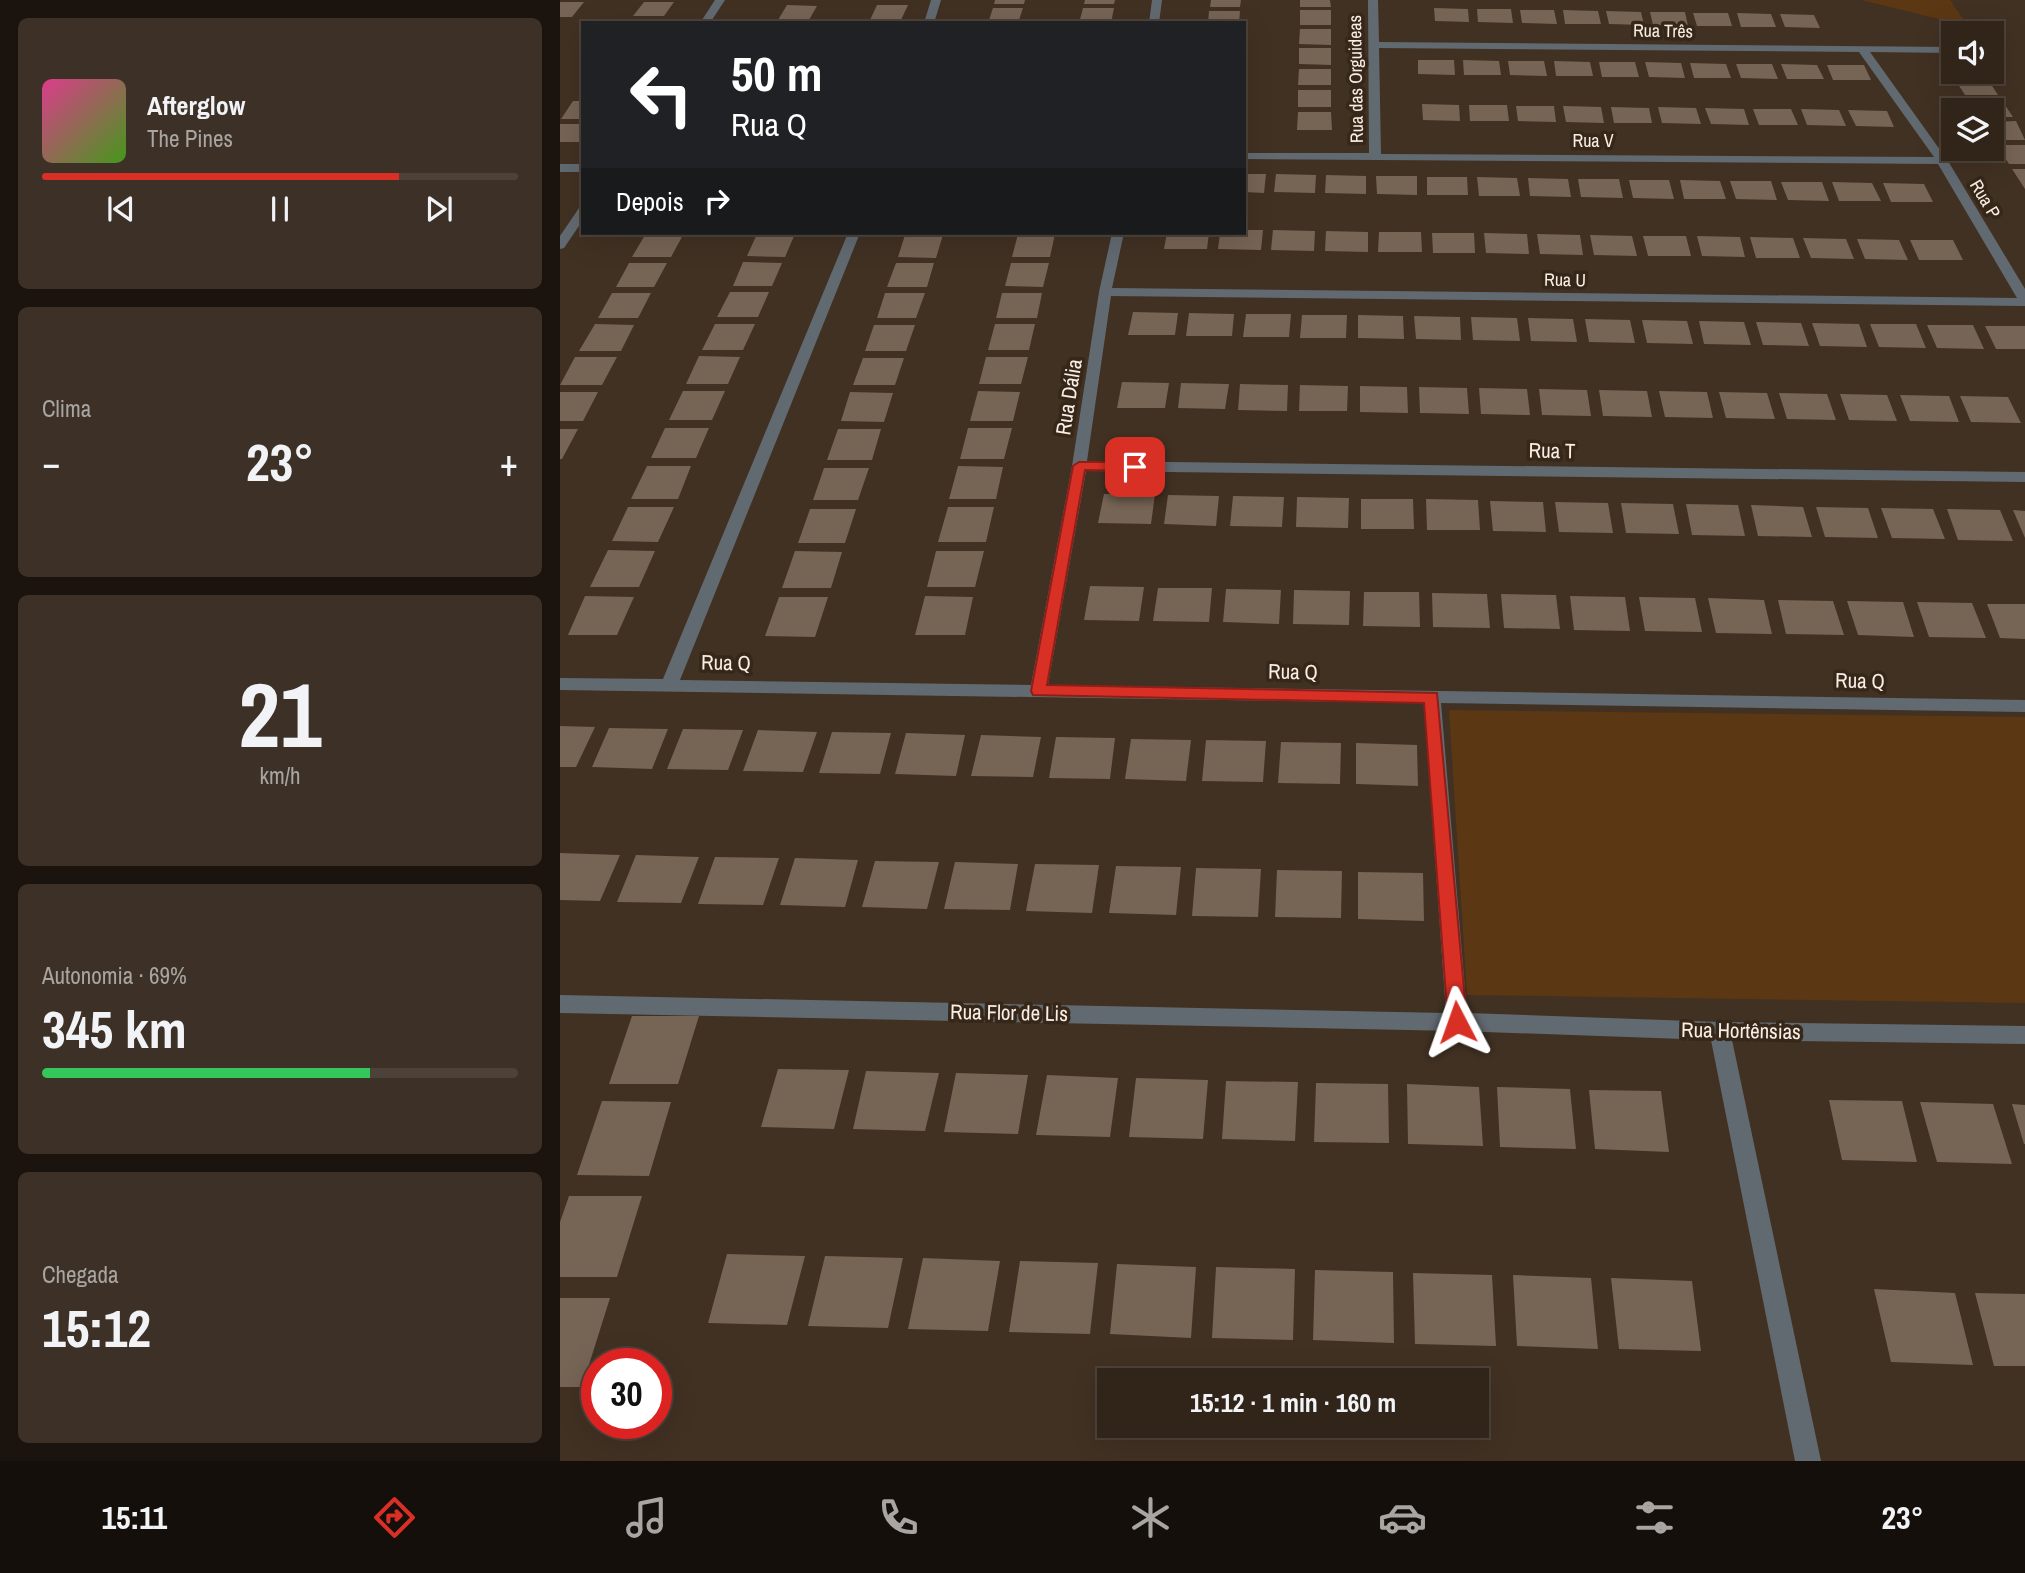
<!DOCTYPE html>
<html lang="pt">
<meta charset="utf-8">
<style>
:root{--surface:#31251a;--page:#3d3127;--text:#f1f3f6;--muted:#a8a5a2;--line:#4c4239;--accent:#d93025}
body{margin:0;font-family:"Archivo Narrow",sans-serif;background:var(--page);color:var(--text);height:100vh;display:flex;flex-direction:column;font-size:26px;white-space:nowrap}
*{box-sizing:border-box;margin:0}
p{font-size:23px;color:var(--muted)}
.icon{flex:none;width:38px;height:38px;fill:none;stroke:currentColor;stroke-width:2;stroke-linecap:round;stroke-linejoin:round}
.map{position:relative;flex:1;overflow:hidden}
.side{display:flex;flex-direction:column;gap:18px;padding:18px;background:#1b140e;width:560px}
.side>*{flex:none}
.hud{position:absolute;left:21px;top:21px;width:665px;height:214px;border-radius:0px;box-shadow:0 7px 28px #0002,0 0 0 2px var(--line);background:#202124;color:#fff;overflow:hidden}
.fabs{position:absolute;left:1381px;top:21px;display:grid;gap:14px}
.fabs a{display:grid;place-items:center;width:63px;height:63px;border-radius:0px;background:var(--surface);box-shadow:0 7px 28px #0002,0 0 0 2px var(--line);font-size:35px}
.speed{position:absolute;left:21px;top:1348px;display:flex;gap:14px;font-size:35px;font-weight:700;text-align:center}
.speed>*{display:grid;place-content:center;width:91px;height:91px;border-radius:50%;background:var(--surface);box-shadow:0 7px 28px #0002,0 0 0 2px var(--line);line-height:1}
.speed .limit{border:10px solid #d22;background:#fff;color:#111}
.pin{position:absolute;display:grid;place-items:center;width:60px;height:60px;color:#fff;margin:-30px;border-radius:14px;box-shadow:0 4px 10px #0006}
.me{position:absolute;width:77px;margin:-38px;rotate:356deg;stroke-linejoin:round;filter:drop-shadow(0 0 5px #0008)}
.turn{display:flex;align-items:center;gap:24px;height:147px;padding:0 35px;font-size:32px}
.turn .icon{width:91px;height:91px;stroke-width:2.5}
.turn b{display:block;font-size:49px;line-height:60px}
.then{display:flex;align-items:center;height:66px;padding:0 35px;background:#0003;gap:14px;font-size:26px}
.big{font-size:52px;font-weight:700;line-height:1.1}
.side .tile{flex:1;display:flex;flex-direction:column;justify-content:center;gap:10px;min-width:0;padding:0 24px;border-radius:10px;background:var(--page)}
.side .dial{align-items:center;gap:0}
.dial b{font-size:91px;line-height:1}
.song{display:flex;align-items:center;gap:21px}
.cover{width:84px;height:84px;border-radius:10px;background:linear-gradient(135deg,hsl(330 70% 55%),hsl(100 70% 35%))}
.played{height:7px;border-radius:4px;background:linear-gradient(90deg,var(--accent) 75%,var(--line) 75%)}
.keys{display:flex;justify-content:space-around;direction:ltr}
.heat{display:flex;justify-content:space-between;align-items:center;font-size:38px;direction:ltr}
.charge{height:10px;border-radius:5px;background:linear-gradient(90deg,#34c759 69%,var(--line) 0)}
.trip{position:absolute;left:537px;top:1368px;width:392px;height:70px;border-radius:0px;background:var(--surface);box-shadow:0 7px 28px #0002,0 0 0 2px var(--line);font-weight:700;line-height:70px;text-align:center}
.dock{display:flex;height:112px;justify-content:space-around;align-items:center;background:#140f0a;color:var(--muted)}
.dock .icon{width:49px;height:49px}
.dock .selected{color:var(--accent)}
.dock b{font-size:32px;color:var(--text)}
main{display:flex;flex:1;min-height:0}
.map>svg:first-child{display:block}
</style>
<main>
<section class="side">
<div class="tile">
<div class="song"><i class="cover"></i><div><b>Afterglow</b><p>The Pines</p></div></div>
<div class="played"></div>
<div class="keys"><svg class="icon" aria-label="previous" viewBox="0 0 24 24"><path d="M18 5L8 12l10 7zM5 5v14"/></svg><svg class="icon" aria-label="pause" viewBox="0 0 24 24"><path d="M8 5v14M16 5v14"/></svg><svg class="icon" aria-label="next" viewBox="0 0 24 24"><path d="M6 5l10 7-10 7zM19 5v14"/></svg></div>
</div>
<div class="tile"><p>Clima</p>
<div class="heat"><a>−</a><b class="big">23°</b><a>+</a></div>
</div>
<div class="tile dial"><b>21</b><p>km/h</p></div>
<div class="tile"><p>Autonomia · 69%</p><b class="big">345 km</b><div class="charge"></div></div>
<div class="tile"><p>Chegada</p><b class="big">15:12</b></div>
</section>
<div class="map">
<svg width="1465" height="1461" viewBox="0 0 1465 1461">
<rect width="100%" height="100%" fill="#413123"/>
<path fill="#5c3713" d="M1301,0h89l18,26z
M889,710l576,7v286l-558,-8z"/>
<path fill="#766455" d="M435,0h30l-1,4h-30z
M525,0h30l-1,4h-30z
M651,0h30l-1,7h-30z
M740,0h30l1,7h-31z
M0,2h24l-12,15h-12z
M84,2h30l-10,14h-31z
M227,5l30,1 -8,14h-31z
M317,5h31l-7,15h-31z
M433,8h30l-5,15h-30z
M523,8h31l-3,15h-32z
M874,8l34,1 1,13 -34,-1z
M917,9h34l2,14 -35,-1z
M740,10h31v15h-31z
M960,10h34l3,14 -35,-1z
M1003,10l35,1 3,13h-36z
M649,11h31l-1,12h-31z
M1046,11l35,1 3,13 -35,-1z
M1090,12h35l3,14 -35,-1z
M1133,13h35l4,13h-35z
M1177,13l34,1 5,13h-35z
M1220,14l34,1 6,13 -35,-1z
M740,29h31v16l-32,-1z
M739,48h32v17l-32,-1z
M858,60h36l1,15 -37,-1z
M903,60l36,1 2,14h-37z
M948,61h36l3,15 -37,-1z
M994,61l36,1 3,14h-37z
M1039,62h36l4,15h-37z
M1085,62l36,1 4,15 -36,-1z
M1130,63l36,1 5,14h-37z
M1176,64h36l6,15 -37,-1z
M1221,64l36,1 7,14h-37z
M1267,65h37l7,15h-38z
M739,69h32v16h-33z
M1394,78h33l11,17h-33z
M738,90h33v17h-33z
M1408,99h33l12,18h-21v-7h-17z
M13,101h10v18h-22z
M862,104l37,1 1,16 -37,-1z
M909,105h38l2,16h-39z
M956,106h38l2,16 -38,-1z
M1003,106l38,1 3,16 -38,-1z
M1051,107l38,1 3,15h-38z
M1098,107l38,1 5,16 -39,-1z
M1145,108l39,1 5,16 -38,-1z
M1193,109h38l7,16h-39z
M1241,109l38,1 7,16 -39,-1z
M1288,110l39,1 7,16 -38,-1z
M738,112h33l1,18h-35z
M1456,121l9,19h-31l-2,-18z
M0,124h23v13l-4,5h-19z
M1437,145h28v19h-16z
M1452,169h13v20z
M684,174h22l-2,19 -20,-1z
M716,174l40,1 -1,18 -41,-1z
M766,175l40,1v18l-41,-1z
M816,176h41v19l-40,-1z
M867,177h40l1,18h-41z
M917,177l40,1 3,18h-41z
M968,178l40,1 3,18 -41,-1z
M1018,179h41l4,19 -42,-1z
M1069,180h40l5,19 -41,-1z
M1120,180l40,1 6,18h-42z
M1170,181h41l6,19 -41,-1z
M1221,182h41l7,19 -41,-1z
M1272,182l40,1 9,18h-42z
M1323,183l41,1 9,18h-42z
M684,230h19l-2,20 -43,-1 2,-16h24z
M713,230l42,1 -1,20 -43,-1z
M766,231l42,1v20l-43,-1z
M819,232h42l1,20h-44z
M607,233h42l-2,16h-43z
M872,233h42l1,20h-42z
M924,233l43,1 2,20 -43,-1z
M197,234h38l-10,23 -38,-1z
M458,234h37l-5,23h-38z
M977,234l43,1 3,20 -43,-1z
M85,235h38l-12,22h-39z
M345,235h38l-7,23 -38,-1z
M1030,235l42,1 5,20 -43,-1z
M1083,236h43l5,20h-43z
M1137,236l43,1 5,20 -43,-1z
M1190,237l43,1 7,20h-44z
M1243,238l43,1 8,20 -43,-1z
M1297,239l42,1 9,20 -43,-1z
M1350,240h43l10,20h-44z
M183,262l39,1 -10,23h-39z
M69,263h38l-13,24h-38z
M336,263h38l-7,24h-40z
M451,263h38l-6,24 -38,-1z
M170,292h39l-11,25h-41z
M52,293h39l-13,25h-40z
M325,293h40l-9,25h-39z
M442,293h40l-5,25h-41z
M573,312l45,1 -3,22h-47z
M629,313l45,1 -2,22h-46z
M686,314h45l-2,23h-46z
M742,315h45l-1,23h-46z
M798,315l45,1 1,23 -46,-1z
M854,316l46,1 1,23 -45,-1z
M911,317l46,1 3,23 -47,-1z
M968,318l45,1 4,23 -46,-1z
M1025,319l45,1 5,23 -46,-1z
M1082,320l45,1 6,23 -46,-1z
M1139,321l45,1 7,23 -47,-1z
M1196,322l45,1 8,23 -46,-1z
M1252,323l47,1 8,23 -47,-1z
M35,324l39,1 -13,26h-42z
M155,324h40l-12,26h-41z
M435,324h40l-6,26h-41z
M1310,324h46l10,24 -47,-1z
M314,325h41l-9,26h-41z
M1367,325h46l11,24 -47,-1z
M1425,326h40v23h-29z
M139,356l41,1 -12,27h-42z
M15,357h42l-15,28h-42z
M426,357h42l-7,27h-42z
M303,358h41l-9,27h-42z
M562,382l47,1 -4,25h-48z
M621,383l48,1 -4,25 -47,-1z
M680,384l48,1 -1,26 -49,-1z
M740,385l48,1 -1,25h-48z
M800,386l47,1 1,26 -48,-1z
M859,387l48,1 2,26 -49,-1z
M919,388l48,1 3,26 -49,-1z
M979,389l48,1 4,26 -49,-1z
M1039,390l48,1 5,26 -49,-1z
M123,391h42l-13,29h-43z
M418,391l42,1 -7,29h-43z
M1099,391l48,1 6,26 -48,-1z
M0,392h38l-15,29h-23z
M290,392l43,1 -9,29 -43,-1z
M1159,392l48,1 8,26 -49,-1z
M1219,393l48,1 9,26 -49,-1z
M1280,394l47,1 10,26 -48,-1z
M1340,395l49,1 10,26 -49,-1z
M1400,396l48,1 13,26 -50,-1z
M105,428h44l-13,30h-45z
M408,428h44l-8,31h-44z
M0,429h18l-16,30h-2z
M278,429h43l-9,31h-45z
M87,466h44l-13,33h-47z
M398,466l45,1 -7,32h-47z
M264,468h45l-11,32h-45z
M544,494h51l-4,30 -53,-1z
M608,495l51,1 -3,30 -52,-2z
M673,496l51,1 -2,30 -52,-1z
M737,497l52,1 -1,30 -52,-1z
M801,499h52l1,30h-53z
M866,499l52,1 2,30h-53z
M930,501l53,1 3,30 -53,-1z
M995,502l53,1 5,30 -54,-1z
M1061,503l52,1 6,30 -53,-1z
M1126,504l52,1 7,31 -53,-1z
M1191,505l52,2 9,30 -54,-1z
M68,507h46l-16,35 -46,-1z
M388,507h46l-8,35h-48z
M1256,507l52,1 10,30 -53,-1z
M1321,508l52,1 12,30 -53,-1z
M250,509h46l-11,34h-47z
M1387,509l53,1 13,31 -55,-1z
M1453,510l12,1v27z
M48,550l47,1 -16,36h-49z
M235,551l47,1 -11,36h-49z
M376,551h48l-9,36h-48z
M530,586l54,1 -5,34 -55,-1z
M598,588h54l-3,34 -56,-1z
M666,589l55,1 -2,34 -56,-2z
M734,590l56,1 -1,34 -56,-1z
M804,592h55l1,35 -57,-1z
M872,593l55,1 3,34 -57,-1z
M941,594l55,1 4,34 -56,-1z
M25,596l49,1 -17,38h-49z
M365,596l48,1 -8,38h-50z
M1010,596l55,1 5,34 -56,-1z
M219,597h49l-13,40 -50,-1z
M1079,597l56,1 7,34 -57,-1z
M1148,598l56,2 8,34 -56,-1z
M1218,600l55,1 11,34 -58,-1z
M1287,601l56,1 11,35 -56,-2z
M1357,602l55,1 14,35 -57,-1z
M1427,604h38v35l-25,-1z
M0,726l35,1 -19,40h-16z
M49,728l59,1 -16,40 -60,-2z
M123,729l60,1 -15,40 -61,-1z
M198,730l59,2 -14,40 -60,-1z
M272,732l59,1 -11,41 -61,-1z
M346,733l59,2 -9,41 -61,-2z
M421,735l60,2 -8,40 -62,-1z
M496,737l59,1 -5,41 -61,-1z
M571,739l60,1 -5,41 -61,-2z
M646,740l60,1 -3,41 -61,-1z
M721,742l60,1 -1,41 -62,-1z
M796,743l61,2 1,41 -62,-2z
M0,853l60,2 -20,46 -40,-1z
M76,855l63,2 -18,46 -64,-1z
M155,857l64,1 -16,47 -65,-1z
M235,858l63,2 -13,47 -65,-2z
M315,861l64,1 -12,47 -65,-2z
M395,862l63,2 -8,46 -66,-1z
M475,864l64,1 -7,48 -66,-2z
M556,866l65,1 -5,48 -67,-2z
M636,868l65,1 -3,48 -66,-1z
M717,870l65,1 -1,47 -66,-1z
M798,872l65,1 1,48 -66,-2z
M72,1016h67l-21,68h-69z
M218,1069l71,1 -15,59 -73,-2z
M306,1071l73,2 -14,58 -72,-2z
M396,1073l72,2 -10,59 -74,-2z
M487,1075l71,3 -8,59 -74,-2z
M576,1078l72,2 -5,59 -74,-2z
M666,1081l72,1 -3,59 -73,-2z
M756,1083l72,1 1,59 -75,-1z
M847,1084l72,3 4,59 -75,-2z
M937,1087l73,2 6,60 -76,-2z
M1029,1090l72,1 8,61 -74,-3z
M1269,1100l73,1 15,61 -75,-2z
M42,1101l69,1 -22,74 -72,-1z
M1360,1102l73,2 19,60 -75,-2z
M1452,1104l13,1v39h-1z
M9,1196h73l-25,81h-57v-55z
M167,1254l78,2 -18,69 -79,-2z
M265,1256l78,2 -15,70 -80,-2z
M363,1258l77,3 -12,70 -80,-2z
M460,1261l78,2 -8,71 -81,-2z
M557,1264l79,3 -5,71 -81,-4z
M656,1267l79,2 -2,71 -81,-2z
M755,1270l78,2 1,71 -81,-3z
M853,1273l79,2 4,71 -81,-2z
M953,1275l78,3 7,71 -81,-3z
M1051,1278l81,3 9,70 -82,-2z
M1314,1289l81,4 18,72 -82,-3z
M1415,1293l50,1v72h-31z
M0,1298h50l-28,89h-22z"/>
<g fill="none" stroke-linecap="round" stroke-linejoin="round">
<path fill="#626a71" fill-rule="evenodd" d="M371,0h10l-7,23h-10z
M592,0h10l-3,23h-10z
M808,0h10l1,42 574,5v6l-83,-1 78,109 77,128v17l-914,-10 -24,165 938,11v10l-939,-11 -38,214 977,15v12l-584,-9 26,310 253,9 305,4v18l-293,-4 89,421h-26l-84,-421 -254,-9 -897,-18v-18l886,18 -22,-310 -864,-13v-12l103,1 185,-446h12l-180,447 351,5 41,-219 27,-174 13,-59h12l-12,55 905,10 -79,-134 -694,-5v-6h125zM819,48l480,4 75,105 -553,-3z
M0,164h23v8h-23z"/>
<path fill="#626a71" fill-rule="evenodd" d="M155,0h10l-15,23h-10z
M23,207v13l-19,28 -4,1v-13l19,-28z"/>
</g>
<path fill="#d93025" stroke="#8d1f18" stroke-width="2" d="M519,462h56l7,5 -7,4 -50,-1 -38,215 390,8 30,329 -3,5 -7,3 -6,-3 -3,-5 -24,-319 -391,-8 -2,-4 42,-225z"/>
<g text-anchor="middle" stroke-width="7" stroke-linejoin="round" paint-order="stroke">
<g font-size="18" fill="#f9eee6" stroke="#362719">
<text transform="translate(1103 31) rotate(1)" y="6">Rua Três</text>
<text transform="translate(796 79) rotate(-91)" y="6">Rua das Orguideas</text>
<text x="1033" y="147">Rua V</text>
<text transform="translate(1425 199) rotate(59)" y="6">Rua P</text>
<text transform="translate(1005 280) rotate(1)" y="6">Rua U</text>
</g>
<g font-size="21" fill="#f9eee6" stroke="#362719">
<text transform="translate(509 397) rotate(-81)" y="7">Rua Dália</text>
<text transform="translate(992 451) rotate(1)" y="7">Rua T</text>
<text transform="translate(166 663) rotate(1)" y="7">Rua Q</text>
<text transform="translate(733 672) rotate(1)" y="7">Rua Q</text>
<text transform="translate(1300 681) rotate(1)" y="7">Rua Q</text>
<text transform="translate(449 1013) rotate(1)" y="7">Rua Flor de Lis</text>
<text transform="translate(1181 1031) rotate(1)" y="7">Rua Hortênsias</text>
</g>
</g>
</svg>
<div class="fabs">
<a><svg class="icon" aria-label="sound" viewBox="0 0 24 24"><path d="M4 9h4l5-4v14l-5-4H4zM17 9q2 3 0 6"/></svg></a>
<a><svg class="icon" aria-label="layers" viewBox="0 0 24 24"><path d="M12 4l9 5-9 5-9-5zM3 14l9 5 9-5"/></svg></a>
</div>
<div class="speed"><div class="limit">30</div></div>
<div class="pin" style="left:575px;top:467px;background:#d93025"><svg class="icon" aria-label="arrive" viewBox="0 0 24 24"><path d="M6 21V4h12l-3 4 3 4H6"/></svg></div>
<svg class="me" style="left:897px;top:1022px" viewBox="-20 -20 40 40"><path d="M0-17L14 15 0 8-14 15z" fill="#d93025" stroke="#fff" stroke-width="4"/></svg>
<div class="trip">15:12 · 1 min · 160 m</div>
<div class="hud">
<div class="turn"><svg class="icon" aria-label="left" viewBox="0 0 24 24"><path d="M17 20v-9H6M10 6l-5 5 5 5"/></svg><div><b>50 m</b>Rua Q</div></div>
<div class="then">Depois<svg class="icon" aria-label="right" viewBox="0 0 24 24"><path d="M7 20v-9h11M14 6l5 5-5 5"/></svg></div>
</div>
</div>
</main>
<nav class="dock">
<b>15:11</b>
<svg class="icon selected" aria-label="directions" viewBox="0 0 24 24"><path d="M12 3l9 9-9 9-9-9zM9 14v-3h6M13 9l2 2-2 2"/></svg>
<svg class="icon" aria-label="music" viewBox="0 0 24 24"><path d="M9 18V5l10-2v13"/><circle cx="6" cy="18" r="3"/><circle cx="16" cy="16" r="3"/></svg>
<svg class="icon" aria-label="phone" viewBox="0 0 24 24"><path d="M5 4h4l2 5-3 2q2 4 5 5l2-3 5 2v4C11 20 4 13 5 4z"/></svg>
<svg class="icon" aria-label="climate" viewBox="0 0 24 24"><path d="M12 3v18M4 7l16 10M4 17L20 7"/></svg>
<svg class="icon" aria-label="car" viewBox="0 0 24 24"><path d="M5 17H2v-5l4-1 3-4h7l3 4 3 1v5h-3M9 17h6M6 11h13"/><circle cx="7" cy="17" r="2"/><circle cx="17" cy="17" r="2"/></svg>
<svg class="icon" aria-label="filters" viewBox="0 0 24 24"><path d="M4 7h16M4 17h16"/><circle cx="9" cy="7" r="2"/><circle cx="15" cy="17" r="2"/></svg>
<b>23°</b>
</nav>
